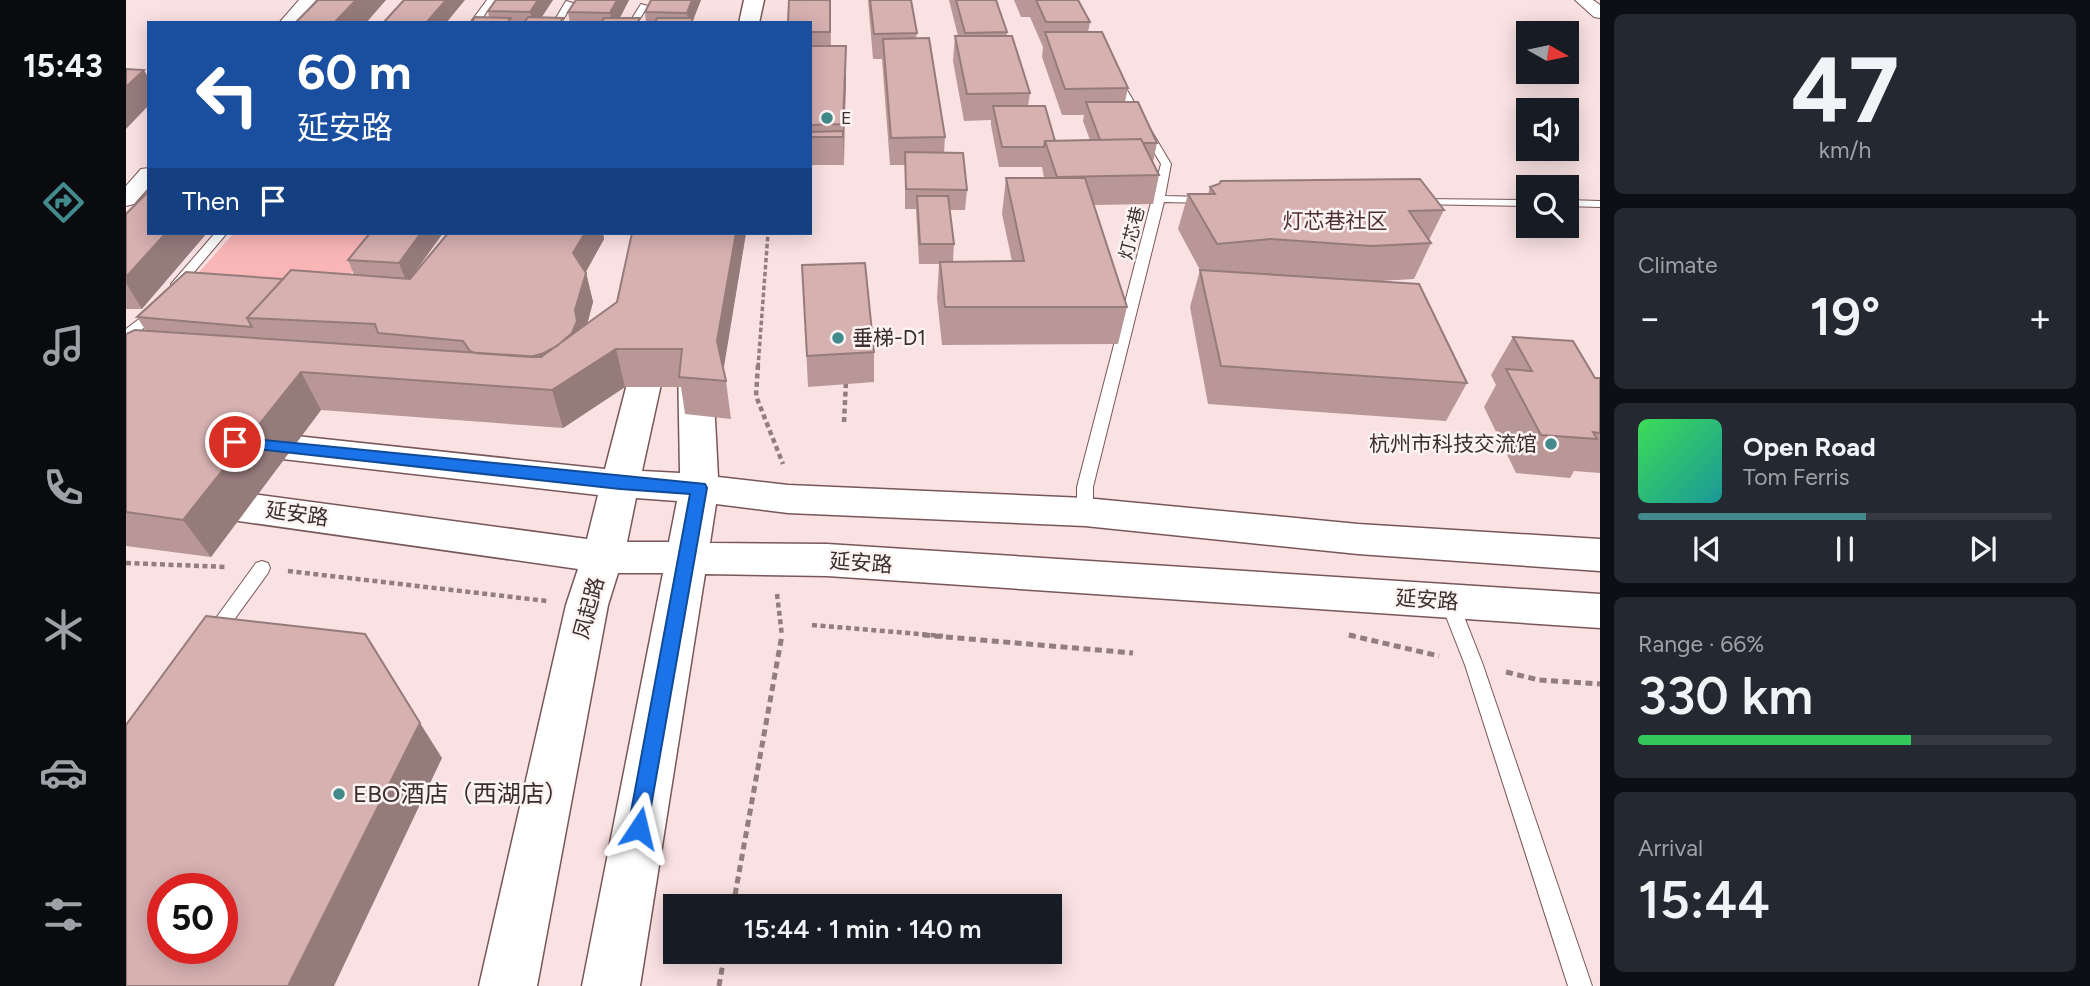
<!DOCTYPE html>
<meta charset="utf-8">
<style>
:root{--surface:#171b24;--page:#242831;--text:#f1f3f6;--muted:#9ea1a6;--line:#363941;--accent:#428a8c}
body{margin:0;font-family:Figtree,"Noto Sans SC",sans-serif;background:var(--page);color:var(--text);height:100vh;display:flex;flex-direction:column;font-size:26px;white-space:nowrap}
*{box-sizing:border-box;margin:0}
p{font-size:23px;color:var(--muted)}
.icon{flex:none;width:38px;height:38px;fill:none;stroke:currentColor;stroke-width:2;stroke-linecap:round;stroke-linejoin:round}
.map{position:relative;flex:1;overflow:hidden}
.drawer{display:flex;flex-direction:column;gap:14px;padding:14px;background:#0d0f14;width:490px}
.drawer>*{flex:none}
.top-card{position:absolute;left:21px;top:21px;width:665px;height:214px;border-radius:0px;box-shadow:0 4px 18px #0003;background:#1a4fa0;color:#fff;overflow:hidden}
.needle{width:46px;rotate:99deg}
.tools{position:absolute;left:1390px;top:21px;display:grid;gap:14px}
.tools a{display:grid;place-items:center;width:63px;height:63px;border-radius:0px;background:var(--surface);box-shadow:0 4px 18px #0003;font-size:35px}
.speed{position:absolute;left:21px;top:873px;display:flex;gap:14px;font-size:35px;font-weight:700;text-align:center}
.speed>*{display:grid;place-content:center;width:91px;height:91px;border-radius:50%;background:var(--surface);box-shadow:0 4px 18px #0003;line-height:1}
.speed .limit{border:10px solid #d22;background:#fff;color:#111}
.pin{position:absolute;display:grid;place-items:center;width:60px;height:60px;color:#fff;margin:-30px;border:4px solid #fff;border-radius:50%;box-shadow:0 2px 7px #0007}
.me{position:absolute;width:77px;margin:-38px;rotate:10deg;stroke-linejoin:round;filter:drop-shadow(0 0 5px #0008)}
.turn{display:flex;align-items:center;gap:24px;height:147px;padding:0 35px;font-size:32px}
.turn .icon{width:91px;height:91px;stroke-width:2.5}
.turn b{display:block;font-size:49px;line-height:60px}
.then{display:flex;align-items:center;height:66px;padding:0 35px;background:#0003;gap:14px;font-size:26px}
.big{font-size:52px;font-weight:600;line-height:1.1}
.drawer .widget{flex:1;display:flex;flex-direction:column;justify-content:center;gap:10px;min-width:0;padding:0 24px;border-radius:10px;background:var(--page)}
.drawer .dial{align-items:center;gap:0}
.dial b{font-size:91px;line-height:1}
.song{display:flex;align-items:center;gap:21px}
.cover{width:84px;height:84px;border-radius:10px;background:linear-gradient(135deg,hsl(130 70% 55%),hsl(180 70% 35%))}
.played{height:7px;border-radius:4px;background:linear-gradient(90deg,var(--accent) 55%,var(--line) 55%)}
.keys{display:flex;justify-content:space-around;direction:ltr}
.heat{display:flex;justify-content:space-between;align-items:center;font-size:38px;direction:ltr}
.charge{height:10px;border-radius:5px;background:linear-gradient(90deg,#34c759 66%,var(--line) 0)}
.trip{position:absolute;left:537px;top:894px;width:399px;height:70px;border-radius:0px;background:var(--surface);box-shadow:0 4px 18px #0003;font-weight:600;line-height:70px;text-align:center}
main{display:flex;flex:1;min-height:0}
.dock{display:flex;flex-direction:column;width:126px;justify-content:space-around;align-items:center;background:#090b0e;color:var(--muted)}
.dock .icon{width:49px;height:49px}
.dock .active{color:var(--accent)}
.dock b{font-size:32px;color:var(--text)}
.map>svg:first-child{display:block}
</style>
<main>
<nav class="dock">
<b>15:43</b>
<svg class="icon active" aria-label="directions" viewBox="0 0 24 24"><path d="M12 3l9 9-9 9-9-9zM9 14v-3h6M13 9l2 2-2 2"/></svg>
<svg class="icon" aria-label="music" viewBox="0 0 24 24"><path d="M9 18V5l10-2v13"/><circle cx="6" cy="18" r="3"/><circle cx="16" cy="16" r="3"/></svg>
<svg class="icon" aria-label="phone" viewBox="0 0 24 24"><path d="M5 4h4l2 5-3 2q2 4 5 5l2-3 5 2v4C11 20 4 13 5 4z"/></svg>
<svg class="icon" aria-label="climate" viewBox="0 0 24 24"><path d="M12 3v18M4 7l16 10M4 17L20 7"/></svg>
<svg class="icon" aria-label="car" viewBox="0 0 24 24"><path d="M5 17H2v-5l4-1 3-4h7l3 4 3 1v5h-3M9 17h6M6 11h13"/><circle cx="7" cy="17" r="2"/><circle cx="17" cy="17" r="2"/></svg>
<svg class="icon" aria-label="filters" viewBox="0 0 24 24"><path d="M4 7h16M4 17h16"/><circle cx="9" cy="7" r="2"/><circle cx="15" cy="17" r="2"/></svg>
</nav>
<div class="map">
<svg width="1474" height="986" viewBox="0 0 1474 986">
<rect width="100%" height="100%" fill="#fae1e2"/>
<path fill="#fab6b7" d="M108,233l144,2 -35,49 -152,-3z"/>
<g fill="none" stroke-linecap="round" stroke-linejoin="round">
<defs>
<path id="lane" d="M361,0h8l-16,23h-9z
M440,1l7,2 -12,20h-8z
M515,4l7,2 -11,17h-8z
M990,77l5,3 50,84 -6,32 42,1 6,3 -6,3 -43,-1 -71,285v25l-8,6 -8,-6v-25l84,-323 -50,-84z
M1292,199l110,1v6l-114,-2 -2,-2z
M1440,200l34,1v6l-34,-1z
M89,233h12l-48,57h-8v-6z
M30,306l6,4 -1,3 -30,26 -5,1v-11z
M136,561l6,2 2,5 -2,5 -48,66 -6,2 -6,-2 -3,-5 3,-5 48,-66z
M1323,594l6,2 3,5 25,64 109,321h-24l-103,-321 -25,-64 3,-5z"/>
<path id="street" d="M173,0h17l-20,23h-17z
M1449,0h18l7,5v13l-6,-1z
M23,168v19l-15,17 -8,2v-20l15,-17z"/>
<path id="secondary" d="M618,0h20l-5,23h-20z
M540,233h28l-52,238 38,2 -2,-111 5,-7 12,-4 12,4 5,7 6,115 70,8 297,13 273,26 242,15v32l-242,-17 -273,-28 -297,-13 -72,-9 -6,39 117,1 773,50v34l-773,-52 -122,-2 -65,412h-58l81,-413h-45l-10,32 -71,381h-58l87,-381 12,-36 -452,-64v-28l461,62 11,-44 -359,-41 -13,-3 -5,-9 5,-9 13,-3 366,39zM510,498l41,3 -8,41h-42z"/>
</defs>
<use href="#lane" stroke="#795657" stroke-width="2"/>
<use href="#street" stroke="#795657" stroke-width="2"/>
<use href="#secondary" stroke="#795657" stroke-width="3"/>
<path stroke="#927e7f" stroke-width="3.5" stroke-dasharray="4.5 2.5" stroke-linecap="butt" d="M632,367l10,-134"/>
<path stroke="#927e7f" stroke-width="4.5" stroke-dasharray="5 3.5" stroke-linecap="butt" d="M632,365l-2,31 27,68
M718,422l2,-41
M0,563l101,4
M162,571l259,30
M651,594l5,42
M686,625l131,11
M1223,635l6,1"/>
<path stroke="#927e7f" stroke-width="5" stroke-dasharray="7 4.5" stroke-linecap="butt" d="M797,635l210,18
M1223,635l90,21
M1380,672l33,8 61,4
M607,906l49,-271
M593,986l6,-34"/>
<use href="#lane" fill="#fff" fill-rule="evenodd"/>
<use href="#street" fill="#fff" fill-rule="evenodd"/>
<use href="#secondary" fill="#fff" fill-rule="evenodd"/>
</g>
<path fill="#b99797" d="M370,0h57l-12,17 22,1 2,5h-94l18,-6 -1,-6z
M450,0h53l-9,18h20v5h-70l-2,-11z
M575,0l-8,20v3h-47l-1,-11z
M704,0l1,46h15v32l-2,87h-34v-142z
M742,0h43l6,33 -1,5 29,99 -1,16 23,37 -2,20h-15l4,34 -1,18 59,-1 -10,-47 4,-36h38l-2,-11h-43l-8,-42v-5l-27,1 -11,-60 2,-25h3l-9,-36h47l11,32v4l23,57 -2,13 27,35 35,-1 -7,-19 1,-6h-22l-20,-58 1,-10 -13,-30h-9l-7,-17h64l12,22 -2,10 40,56 -3,14 32,41 -4,19 6,13 -6,29 -59,1 33,102 -9,37 -176,1 -5,-47 2,-34h-20l-3,-55h-11v-44h-15l-8,-106h-9z
M1084,187l234,23 -15,30 2,3 -17,36 -34,2 87,102 -21,38 -238,-17 -18,-97 10,-37 -22,-41 10,-35h20z
M0,214l16,95h-16z
M317,233l-33,46 38,-46h155l1,6 -18,33 7,30 -6,22 30,-22 15,-69h114l-23,135 3,13 5,38 -46,-5 -4,-27h-56l-62,41 -242,-18 -110,147 -85,-11v-212l20,-3 -9,-14 146,-38 71,-4 -6,-15z
M676,265l72,87v30l-66,5z
M1387,337l82,41h5v95l-26,-2 -4,7 -54,-5 -32,-66 12,-22 -5,-10z"/>
<path fill="#967b7b" d="M230,0h30l-20,23h-32z
M320,0h19l-19,23h-20z
M412,0h15l-15,23h-5l-3,-11z
M491,0h12l-12,23h-5l-2,-10z
M566,0h9l-8,20v3h-5l-1,-10z
M720,46v32l-3,80v-34z
M18,70l5,9v26l-23,24v-42z
M40,233h41l-65,76 -16,-26v-6z
M295,233h22l-36,50 -8,-20z
M459,233h18l1,6 -24,43 -7,-29z
M610,233h10l-24,146 -5,-38z
M460,273l7,29 -10,38 -3,23 -57,-4 52,-49z
M490,349l9,38 -62,41 -11,-38z
M175,372l20,38 -110,147 -28,-37z
M294,723l22,35 -108,228h-46z"/>
<path fill="#d7b0b0" stroke="#967b7b" stroke-width="2" fill-rule="evenodd" d="M192,0h38l-22,23h-39z
M278,0h42l-20,23h-43z
M370,0h42l-8,12 -42,-1z
M450,0h41l-7,13 -42,-1z
M525,0h41l-5,13 -42,-1z
M663,0h41v32h-20v-9h-22z
M744,0h41l6,33 -43,1z
M830,0h40l11,32 -42,1z
M910,0h42l12,22h-44z
M349,17l36,1 -4,5h-36z
M402,17l35,1 -3,5h-36z
M478,18h36l-3,5h-36z
M531,18h36l-2,5h-36z
M919,32h57l26,56 -63,1z
M829,36h57l18,57 -63,1z
M803,38l16,99 -54,1 -8,-99z
M684,46h36l-3,78 -33,1z
M0,69l18,1 -18,17z
M960,102h52l19,41h-14l-2,-4 -41,1z
M867,106h52l10,35h-10l-1,6h-42z
M717,131v6h-33v-5z
M1015,139l18,36 -102,2 -12,-36z
M779,152l58,1 4,37 -61,-1z
M880,178h79l42,129h-182l-5,-45 84,-1z
M1294,179l24,31 -35,1 22,32 -60,3 -100,-7 -54,5 -29,-50h27l-5,-7 9,-3 2,-3z
M23,191v42h17l-40,44v-63z
M791,196h31l6,48h-34z
M244,233h51l-22,30 -51,-3z
M322,233h137l-12,20 13,20 -11,37 2,11 -5,12 -15,13 -13,7 -13,4 -57,-4 -4,-2 -7,-10 -85,-8 -3,-9 -128,-6 44,-48 119,9z
M506,233h104l-19,108 9,40 -47,-4 3,-28h-66l-64,41 -251,-18 -118,148 -57,-8v-178l9,-4 406,27 76,-55z
M739,263l9,89 -67,4 -5,-91z
M1074,270l219,14 48,99 -246,-17z
M60,272l97,7 -36,39 5,9 -115,-10z
M1387,337l60,4 22,37h5v55l-7,-1 4,7 -56,-4 -35,-66 26,2z
M80,616l159,18 55,89 -132,263h-162v-261zM37,889h59v59h-59z"/>
<path fill="#1a73e8" stroke="#114b97" stroke-width="2" d="M109,437l470,47 2,4 -61,347 -7,3 -8,-3 -3,-7 62,-334 -70,-5 -390,-43 -2,-4z"/>
<g fill="#428a8c" stroke="#fcf3f3" stroke-width="2.5">
<circle cx="701" cy="118" r="7"/>
<circle cx="712" cy="338" r="7"/>
<circle cx="1425" cy="444" r="7"/>
<circle cx="213" cy="794" r="7"/>
</g>
<g text-anchor="middle" stroke-width="5" stroke-linejoin="round" paint-order="stroke">
<g font-size="18" fill="#3d2d2d" stroke="#fcf3f3" text-anchor="start">
<text x="715" y="124">E</text>
</g>
<g font-size="18" fill="#3d2d2d" stroke="#fcf3f3">
<text transform="translate(1006 233) rotate(-76)" y="6">灯芯巷</text>
</g>
<g font-size="21" fill="#4e2f30" stroke="#fcf3f3">
<text x="1209" y="228">灯芯巷社区</text>
</g>
<g font-size="21" fill="#3d2d2d" stroke="#fcf3f3" text-anchor="start">
<text x="726" y="345">垂梯-D1</text>
<text x="1411" y="451" text-anchor="end">杭州市科技交流馆</text>
</g>
<g font-size="21" fill="#3d2d2d" stroke="#fcf3f3">
<text transform="translate(171 514) rotate(8)" y="7">延安路</text>
<text transform="translate(735 563) rotate(4)" y="7">延安路</text>
<text transform="translate(1301 600) rotate(4)" y="7">延安路</text>
<text transform="translate(463 608) rotate(-75)" y="7">凤起路</text>
</g>
<g font-size="24" fill="#3d2d2d" stroke="#fcf3f3" text-anchor="start">
<text x="227" y="802">EBO酒店（西湖店）</text>
</g>
</g>
</svg>
<div class="tools">
<a><svg class="needle" viewBox="-14 -14 28 28"><path d="M0-13l5 13h-10z" fill="#e53935"/><path d="M0 13l5-13h-10z" fill="#9ea1a6"/></svg></a>
<a><svg class="icon" aria-label="sound" viewBox="0 0 24 24"><path d="M4 9h4l5-4v14l-5-4H4zM17 9q2 3 0 6"/></svg></a>
<a><svg class="icon" aria-label="search" viewBox="0 0 24 24"><circle cx="10" cy="10" r="6"/><path d="M15 15l6 6"/></svg></a>
</div>
<div class="speed"><div class="limit">50</div></div>
<div class="pin" style="left:109px;top:442px;background:#d93025"><svg class="icon" aria-label="arrive" viewBox="0 0 24 24"><path d="M6 21V4h12l-3 4 3 4H6"/></svg></div>
<svg class="me" style="left:513px;top:828px" viewBox="-20 -20 40 40"><path d="M0-17L14 15 0 8-14 15z" fill="#1a73e8" stroke="#fff" stroke-width="4"/></svg>
<div class="trip">15:44 · 1 min · 140 m</div>
<div class="top-card">
<div class="turn"><svg class="icon" aria-label="left" viewBox="0 0 24 24"><path d="M17 20v-9H6M10 6l-5 5 5 5"/></svg><div><b>60 m</b>延安路</div></div>
<div class="then">Then<svg class="icon" aria-label="arrive" viewBox="0 0 24 24"><path d="M6 21V4h12l-3 4 3 4H6"/></svg></div>
</div>
</div>
<section class="drawer">
<div class="widget dial"><b>47</b><p>km/h</p></div>
<div class="widget"><p>Climate</p>
<div class="heat"><a>−</a><b class="big">19°</b><a>+</a></div>
</div>
<div class="widget">
<div class="song"><i class="cover"></i><div><b>Open Road</b><p>Tom Ferris</p></div></div>
<div class="played"></div>
<div class="keys"><svg class="icon" aria-label="previous" viewBox="0 0 24 24"><path d="M18 5L8 12l10 7zM5 5v14"/></svg><svg class="icon" aria-label="pause" viewBox="0 0 24 24"><path d="M8 5v14M16 5v14"/></svg><svg class="icon" aria-label="next" viewBox="0 0 24 24"><path d="M6 5l10 7-10 7zM19 5v14"/></svg></div>
</div>
<div class="widget"><p>Range · 66%</p><b class="big">330 km</b><div class="charge"></div></div>
<div class="widget"><p>Arrival</p><b class="big">15:44</b></div>
</section>
</main>
